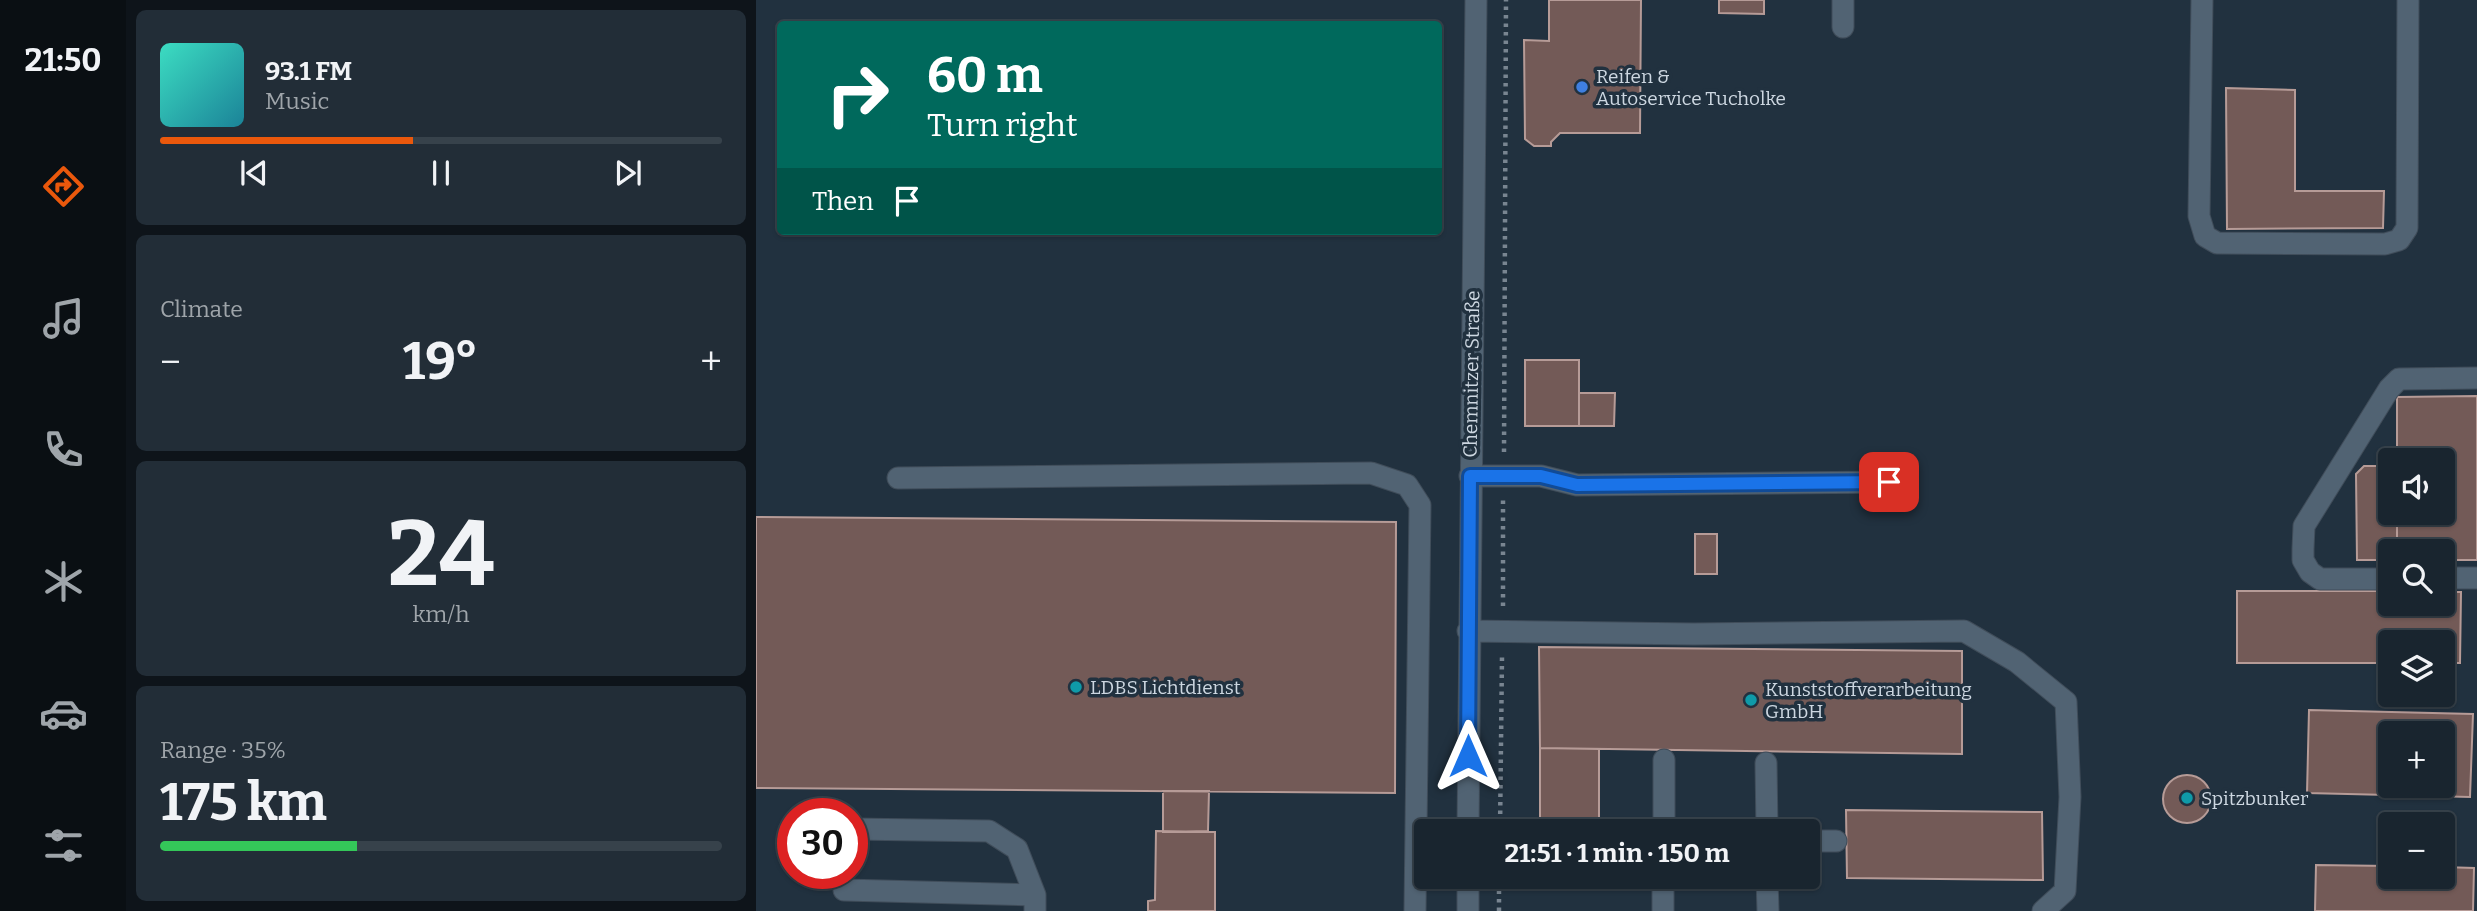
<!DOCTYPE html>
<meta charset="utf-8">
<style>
:root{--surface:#19252f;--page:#222d37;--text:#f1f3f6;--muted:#9fa5aa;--line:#37424b;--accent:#ea580c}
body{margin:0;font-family:Bitter,serif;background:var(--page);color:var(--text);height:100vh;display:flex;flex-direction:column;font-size:26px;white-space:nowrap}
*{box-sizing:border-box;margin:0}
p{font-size:23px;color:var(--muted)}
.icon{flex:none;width:38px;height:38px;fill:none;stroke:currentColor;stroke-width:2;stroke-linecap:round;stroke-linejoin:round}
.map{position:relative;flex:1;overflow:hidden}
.panel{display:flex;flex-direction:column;gap:10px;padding:10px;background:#0e141a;width:630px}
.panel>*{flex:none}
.guide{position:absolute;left:21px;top:21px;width:665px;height:214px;border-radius:7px;box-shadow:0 2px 5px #0004,0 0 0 2px var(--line);background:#00695c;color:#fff;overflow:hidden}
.buttons{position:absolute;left:1622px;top:448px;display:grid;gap:14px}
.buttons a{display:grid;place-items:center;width:77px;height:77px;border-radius:7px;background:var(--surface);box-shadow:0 2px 5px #0004,0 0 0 2px var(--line);font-size:35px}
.speed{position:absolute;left:21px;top:798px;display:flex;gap:14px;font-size:35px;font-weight:700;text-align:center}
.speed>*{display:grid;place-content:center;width:91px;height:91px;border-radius:50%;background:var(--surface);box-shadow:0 2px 5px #0004,0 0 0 2px var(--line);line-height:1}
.speed .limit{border:10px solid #d22;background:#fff;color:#111}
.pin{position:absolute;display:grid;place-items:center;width:60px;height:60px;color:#fff;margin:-30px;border-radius:14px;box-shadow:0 4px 10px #0006}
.me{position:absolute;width:77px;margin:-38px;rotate:0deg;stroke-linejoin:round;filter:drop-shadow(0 0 5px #0008)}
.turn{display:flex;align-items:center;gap:24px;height:147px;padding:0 35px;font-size:32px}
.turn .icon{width:91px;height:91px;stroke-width:2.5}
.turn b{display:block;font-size:49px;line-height:60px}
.then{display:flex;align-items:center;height:66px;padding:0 35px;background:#0003;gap:14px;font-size:26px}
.big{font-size:52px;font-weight:700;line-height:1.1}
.panel .tile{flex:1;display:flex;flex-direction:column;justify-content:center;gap:10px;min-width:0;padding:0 24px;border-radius:10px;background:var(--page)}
.panel .dial{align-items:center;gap:0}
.dial b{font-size:91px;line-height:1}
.song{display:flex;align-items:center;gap:21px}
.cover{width:84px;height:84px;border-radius:10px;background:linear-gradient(135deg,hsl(170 70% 55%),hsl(190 70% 35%))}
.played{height:7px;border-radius:4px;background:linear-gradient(90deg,var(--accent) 45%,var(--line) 45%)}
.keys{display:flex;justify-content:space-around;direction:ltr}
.heat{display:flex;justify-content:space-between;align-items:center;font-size:38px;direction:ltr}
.charge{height:10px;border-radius:5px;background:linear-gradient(90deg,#34c759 35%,var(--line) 0)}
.trip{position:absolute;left:658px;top:819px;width:406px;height:70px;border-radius:7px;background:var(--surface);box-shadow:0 2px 5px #0004,0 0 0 2px var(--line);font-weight:700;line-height:70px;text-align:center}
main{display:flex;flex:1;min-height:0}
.menu{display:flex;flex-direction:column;width:126px;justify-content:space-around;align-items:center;background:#0a0f13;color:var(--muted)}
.menu .icon{width:49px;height:49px}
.menu .on{color:var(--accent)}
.menu b{font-size:32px;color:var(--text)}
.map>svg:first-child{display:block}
</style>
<main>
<nav class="menu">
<b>21:50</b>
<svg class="icon on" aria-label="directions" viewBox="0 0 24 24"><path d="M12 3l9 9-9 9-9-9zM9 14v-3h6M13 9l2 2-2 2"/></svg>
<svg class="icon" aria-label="music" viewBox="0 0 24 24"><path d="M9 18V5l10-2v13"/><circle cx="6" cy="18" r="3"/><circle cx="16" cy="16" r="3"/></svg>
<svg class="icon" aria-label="phone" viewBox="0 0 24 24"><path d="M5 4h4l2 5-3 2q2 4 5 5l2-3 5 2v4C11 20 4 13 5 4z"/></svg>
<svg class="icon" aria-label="climate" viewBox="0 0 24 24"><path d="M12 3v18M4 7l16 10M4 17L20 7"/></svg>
<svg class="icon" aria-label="car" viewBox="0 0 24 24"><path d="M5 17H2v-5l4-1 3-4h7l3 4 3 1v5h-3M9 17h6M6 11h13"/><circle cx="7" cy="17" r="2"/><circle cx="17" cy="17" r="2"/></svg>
<svg class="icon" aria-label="filters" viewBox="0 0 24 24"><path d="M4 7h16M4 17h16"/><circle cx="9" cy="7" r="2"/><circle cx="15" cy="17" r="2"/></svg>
</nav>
<section class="panel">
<div class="tile">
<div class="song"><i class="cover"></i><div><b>93.1 FM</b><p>Music</p></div></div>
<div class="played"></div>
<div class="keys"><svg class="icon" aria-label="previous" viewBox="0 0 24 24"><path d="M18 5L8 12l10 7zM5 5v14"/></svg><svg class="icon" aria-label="pause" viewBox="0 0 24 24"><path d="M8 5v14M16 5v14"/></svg><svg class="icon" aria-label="next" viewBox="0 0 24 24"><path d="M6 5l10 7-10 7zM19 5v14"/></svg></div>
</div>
<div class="tile"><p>Climate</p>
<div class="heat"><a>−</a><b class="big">19°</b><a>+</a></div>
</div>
<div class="tile dial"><b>24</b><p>km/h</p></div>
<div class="tile"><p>Range · 35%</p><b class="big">175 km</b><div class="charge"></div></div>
</section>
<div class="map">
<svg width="1721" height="911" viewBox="0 0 1721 911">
<rect width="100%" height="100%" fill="#21313f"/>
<path fill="#735a57" stroke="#b69b97" stroke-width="2" fill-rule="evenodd" d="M793,0h92l-1,133h-80l-9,9v4h-17l-9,-7 -1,-99 25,1z
M963,0h45v14l-45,-1z
M1470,88l69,2v101h89l-1,37 -156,1z
M769,360h54v66h-54z
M823,393h36l-1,33h-35z
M1721,396v164h-34v-9h-46v-38h46v-53h-46v-63z
M1608,466h26v47h7v38h-7v9h-33l-1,-86z
M0,517l640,5 -1,271 -639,-5z
M939,534h22v40h-22z
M1481,591h153v13h53v-12h18l-1,71h-17v-21h-53v21h-153z
M783,647l423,4v103l-422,-6z
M1553,710l164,4 -3,83 -163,-4zM1634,733h53v53h-53z
M784,748l59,1v82h-59z
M1407 799a24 24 0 1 1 48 0a24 24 0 1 1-48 0Z
M407,791h46l-1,40 -45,1z
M1090,810l196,2 1,68 -196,-2z
M400,831l59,1v79h-67v-10l7,-1z
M1560,865l74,1v11h53v-10l31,1 -1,43h-158z"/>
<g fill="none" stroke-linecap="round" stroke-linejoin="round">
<defs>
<path id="minor" d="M1087,0v27
M1446,0l-3,216 6,20 12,7 168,1 14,-4 8,-12 1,-228
M714,476h71l36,9 312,-3
M142,478l473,-5 36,12 13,20 -5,406
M1687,578h34
M1634,579h-70l-10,-7 -7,-12v-11l1,-23 85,-137 10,-10 78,-1
M712,631l226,3 270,-3 53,31 49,40 4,95 -5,94 -22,20
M1010,763l1,68
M96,829l137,2 28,18 18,46v16
M712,831l8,-831
M908,831v-71
M1052,841h28
M1011,877l1,34
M88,890l191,5
M712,911v-34
M907,911v-34"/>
</defs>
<use href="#minor" stroke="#404d5a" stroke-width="23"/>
<path stroke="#798591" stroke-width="4.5" stroke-dasharray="3.5 5" stroke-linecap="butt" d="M748,452l2,-452
M747,606v-106
M744,831l2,-174
M743,911v-34"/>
<use href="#minor" stroke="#516373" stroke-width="21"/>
</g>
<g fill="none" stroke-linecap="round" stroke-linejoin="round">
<defs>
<path id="route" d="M712,756l2,-280h71l36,9 312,-3"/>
</defs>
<use href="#route" stroke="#114b97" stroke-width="18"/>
<use href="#route" stroke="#1a73e8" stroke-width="12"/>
</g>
<circle fill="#3f7fe0" stroke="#21313f" stroke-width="2.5" cx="826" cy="87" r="7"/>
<g fill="#0f9aa8" stroke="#21313f" stroke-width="2.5">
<circle cx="320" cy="687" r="7"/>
<circle cx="995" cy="700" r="7"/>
<circle cx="1431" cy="798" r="7"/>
</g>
<g text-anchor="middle" stroke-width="7" stroke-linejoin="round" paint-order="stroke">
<g font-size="19" fill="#cdd7e1" stroke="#21313f" text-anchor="start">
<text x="840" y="83">Reifen &amp;<tspan x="840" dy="22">Autoservice Tucholke</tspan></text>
<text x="334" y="694">LDBS Lichtdienst</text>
<text x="1009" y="696">Kunststoffverarbeitung<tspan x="1009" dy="22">GmbH</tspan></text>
<text x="1445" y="805">Spitzbunker</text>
</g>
<g font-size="19" fill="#cdd7e1" stroke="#21313f">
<text transform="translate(715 374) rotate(-89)" y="7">Chemnitzer Straße</text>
</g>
</g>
</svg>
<div class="buttons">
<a><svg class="icon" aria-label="sound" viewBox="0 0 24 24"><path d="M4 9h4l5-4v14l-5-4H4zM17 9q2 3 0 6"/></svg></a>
<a><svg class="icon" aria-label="search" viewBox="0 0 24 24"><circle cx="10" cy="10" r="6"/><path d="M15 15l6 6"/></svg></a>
<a><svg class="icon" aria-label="layers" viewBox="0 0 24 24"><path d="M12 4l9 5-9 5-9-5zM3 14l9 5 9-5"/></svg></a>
<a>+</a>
<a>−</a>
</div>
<div class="speed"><div class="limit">30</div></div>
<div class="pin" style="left:1133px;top:482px;background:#d93025"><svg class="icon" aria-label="arrive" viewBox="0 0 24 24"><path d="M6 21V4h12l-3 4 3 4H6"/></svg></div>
<svg class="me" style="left:712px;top:756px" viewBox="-20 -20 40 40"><path d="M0-17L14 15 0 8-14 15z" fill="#1a73e8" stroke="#fff" stroke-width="4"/></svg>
<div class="trip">21:51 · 1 min · 150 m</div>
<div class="guide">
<div class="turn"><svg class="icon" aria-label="right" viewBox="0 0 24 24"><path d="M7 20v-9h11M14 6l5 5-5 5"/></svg><div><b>60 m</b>Turn right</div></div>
<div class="then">Then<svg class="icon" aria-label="arrive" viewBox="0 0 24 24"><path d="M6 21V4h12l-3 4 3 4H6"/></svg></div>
</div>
</div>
</main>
